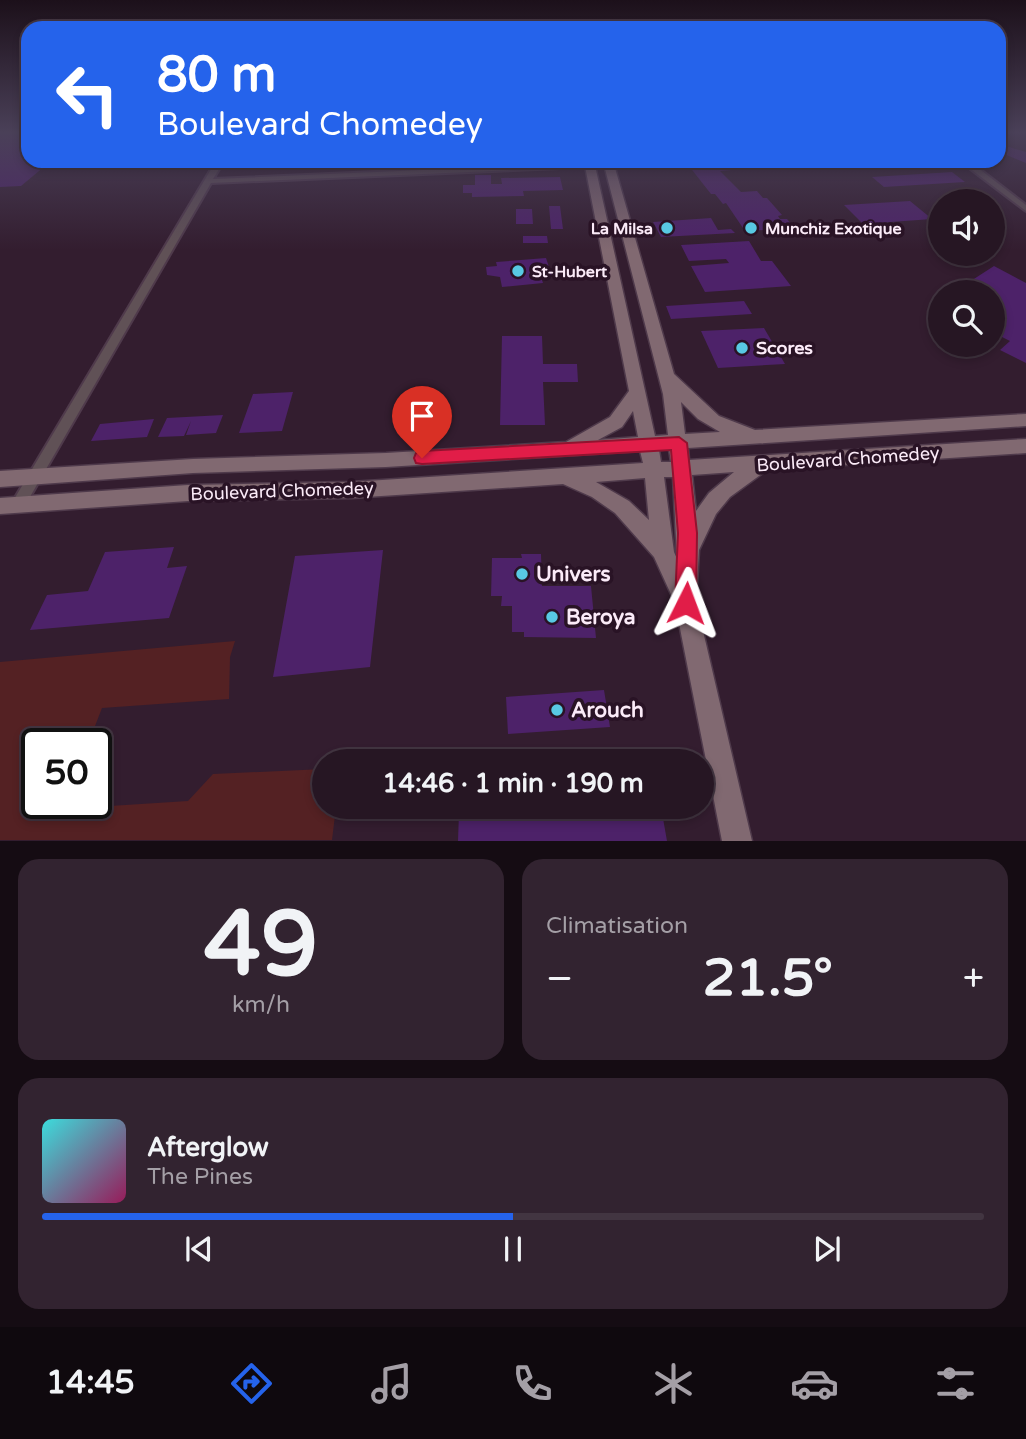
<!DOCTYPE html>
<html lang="fr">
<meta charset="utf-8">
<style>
:root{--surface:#261623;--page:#322330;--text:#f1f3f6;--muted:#a49fa6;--line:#423541;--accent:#2563eb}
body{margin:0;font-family:"Varela Round",sans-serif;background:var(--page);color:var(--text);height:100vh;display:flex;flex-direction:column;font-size:26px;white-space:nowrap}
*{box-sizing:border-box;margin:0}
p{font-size:23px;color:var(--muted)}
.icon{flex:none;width:38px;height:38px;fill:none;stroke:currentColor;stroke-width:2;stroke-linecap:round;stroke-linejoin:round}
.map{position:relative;height:841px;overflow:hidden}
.sheet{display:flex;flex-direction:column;gap:18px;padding:18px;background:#150c13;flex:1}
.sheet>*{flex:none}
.banner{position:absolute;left:21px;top:21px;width:985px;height:147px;border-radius:21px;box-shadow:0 4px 10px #0003,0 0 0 2px var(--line);background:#2563eb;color:#fff;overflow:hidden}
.fabs{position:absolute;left:928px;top:189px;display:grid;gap:14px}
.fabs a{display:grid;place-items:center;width:77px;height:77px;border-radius:50%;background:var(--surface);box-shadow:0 4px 10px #0003,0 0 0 2px var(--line);font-size:35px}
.speed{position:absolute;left:21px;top:728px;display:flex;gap:14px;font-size:35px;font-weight:700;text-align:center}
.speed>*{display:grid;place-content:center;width:91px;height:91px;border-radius:50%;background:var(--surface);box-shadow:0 4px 10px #0003,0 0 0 2px var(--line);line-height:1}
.speed .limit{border:4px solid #111;border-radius:10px;background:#fff;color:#111}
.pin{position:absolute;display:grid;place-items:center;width:60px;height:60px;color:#fff;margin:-72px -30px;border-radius:50% 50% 50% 0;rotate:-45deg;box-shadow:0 0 7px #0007}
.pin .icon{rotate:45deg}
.me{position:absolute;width:77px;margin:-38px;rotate:3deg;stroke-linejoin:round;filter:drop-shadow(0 0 5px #0008)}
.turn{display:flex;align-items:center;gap:24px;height:147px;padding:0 21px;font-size:32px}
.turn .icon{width:91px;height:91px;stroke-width:2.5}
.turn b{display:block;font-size:49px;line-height:60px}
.big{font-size:52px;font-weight:800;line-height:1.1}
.sheet .tile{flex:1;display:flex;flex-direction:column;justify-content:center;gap:10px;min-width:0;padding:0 24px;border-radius:21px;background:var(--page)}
.sheet .dial{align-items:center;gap:0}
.dial b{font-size:91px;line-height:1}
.song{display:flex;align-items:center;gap:21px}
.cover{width:84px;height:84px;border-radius:10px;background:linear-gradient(135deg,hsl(180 70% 55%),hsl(330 70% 35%))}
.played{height:7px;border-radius:4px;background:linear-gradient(90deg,var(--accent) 50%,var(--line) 50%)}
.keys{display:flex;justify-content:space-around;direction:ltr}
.heat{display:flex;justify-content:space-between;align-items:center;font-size:38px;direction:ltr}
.sheet .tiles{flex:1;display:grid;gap:18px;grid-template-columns:1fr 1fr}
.tile:last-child{grid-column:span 2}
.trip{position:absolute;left:312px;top:749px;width:402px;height:70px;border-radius:35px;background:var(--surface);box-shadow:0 4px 10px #0003,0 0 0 2px var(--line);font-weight:800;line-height:70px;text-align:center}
.dock{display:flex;height:112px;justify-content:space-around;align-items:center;background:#0f090e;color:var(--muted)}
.dock .icon{width:49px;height:49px}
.dock .on{color:var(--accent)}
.dock b{font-size:32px;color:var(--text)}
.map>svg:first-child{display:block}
</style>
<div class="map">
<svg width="1026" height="841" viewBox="0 0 1026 841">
<rect width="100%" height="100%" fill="#331d2f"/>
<path fill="#542123" d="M235,641l-5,16 -1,42 -127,9 -14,36h-51v59h28l-2,6 125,-8 25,-27 111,-5v38h12l-4,33h-332v-178z"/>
<path fill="#4d2269" d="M0,132h28v29h23l-30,25 -21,1z
M999,144l27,8v11l-27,-11z
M685,161h39l8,9 -12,1 21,21 16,-1 6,7h4l15,17 -4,1 2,3h7l5,6h-6l2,4 -43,2 -19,-28 -3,1 -8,-10h-4z
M952,172l13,10 -81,5 -12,-10z
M475,175h16v9h11l-1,-6 59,-1 3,13 -40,1 1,5 -52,1v-4h-9v-8h12z
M910,201l22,18 -69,5 -19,-19z
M549,206h11l3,23h-12z
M516,209h16l1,15h-17z
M711,218l7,12 13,-1 4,4 -74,4 -8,-15z
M523,236h24l1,7h-25z
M749,241l12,20h11l19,25 -86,6 -14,-26 38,-3 -3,-4 -37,2 -8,-16z
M546,258l6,18 -11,1 2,6 -41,4 -2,-10 -13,-2 -1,-8 11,-1 -1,-4z
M994,266l32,17v80l-26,-13 10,-9 -18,-9v-19l9,-7 -9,-5v-9h-17l-12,-6z
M744,301l8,13 -81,5 -5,-13z
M764,328l21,36 -67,4 -17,-37z
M502,336h40l1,28h34l1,18h-35l2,43h-45z
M293,392l-11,39 -43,2 14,-39z
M223,415l-7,18 -30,2 5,-14 -7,15 -26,1 9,-19z
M154,419l-7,18 -56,4 9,-17z
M174,547l-7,21 20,-2 -18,52 -139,12 17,-35 41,-4 17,-39z
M383,550l-13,117 -97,10 22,-121z
M521,554h20l1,32h49l5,52 -72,-1v-5h-12v-26h-11l1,-10h-11l1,-38h30z
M604,690l6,37 -102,7 -2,-37z
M564,807h97l6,34h-209l1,-29z"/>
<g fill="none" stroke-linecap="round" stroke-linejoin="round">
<defs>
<path id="street" d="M216,161h8l-11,18 395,-17 4,2 -4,2 -397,17 -188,326 -5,2 -5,-2 -2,-4 2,-4z
M960,161h9l57,44v6z"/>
<path id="secondary" d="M584,161h10l61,275 13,-1 -5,-41 -60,-233h10l61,213 45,42 36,14 271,-16v12l-338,22 1,12 337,-21v14l-259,17 -37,27 -14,17 -17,36 -3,51 56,240h-30l-47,-238 -21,-46 -39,-44 -23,-16 -29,-13 -212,14 -163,3 -188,13v-16l188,-13 163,-3 292,-19 -3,-12 -254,16 -193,6 -193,14v-16l193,-12 193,-6 180,-11 44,-25 19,-26zM681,402l17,17 22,13 -35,2zM633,411l5,26 -40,3 24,-13zM669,449l2,13h-10l-2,-12zM734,472l-25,21 -13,18 -4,-36zM664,477h9l4,82 -3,-7zM645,478l4,42 -20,-19 -33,-19z"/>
</defs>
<use href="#street" stroke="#4f3a4b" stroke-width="4"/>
<use href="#secondary" stroke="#4f3a4b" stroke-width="3"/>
<use href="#street" fill="#605156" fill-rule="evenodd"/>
<use href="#secondary" fill="#816971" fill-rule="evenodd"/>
</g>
<linearGradient id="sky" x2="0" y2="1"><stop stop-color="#1c101a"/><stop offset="0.53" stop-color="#4a4058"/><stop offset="1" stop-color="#4a4058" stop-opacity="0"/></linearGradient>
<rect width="1026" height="250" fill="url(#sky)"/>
<path fill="#e11d48" stroke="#92132f" stroke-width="2" d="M679,437l8,6 10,90 -1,70 -3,7 -7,3 -8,-3 -3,-7 3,-70 -7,-83 -249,14 -6,-1 -2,-5 2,-5 6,-2z"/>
<g fill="#58c9e3" stroke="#291325" stroke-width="2.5">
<circle cx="667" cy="228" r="7"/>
<circle cx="751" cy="228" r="7"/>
<circle cx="518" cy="271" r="7"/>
<circle cx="742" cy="348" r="7"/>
<circle cx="522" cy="574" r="7"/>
<circle cx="552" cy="617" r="7"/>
<circle cx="557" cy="710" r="7"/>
</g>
<g text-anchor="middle" stroke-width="7" stroke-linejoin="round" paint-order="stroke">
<g font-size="16" font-weight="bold" fill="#fbebf8" stroke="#291325" text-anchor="start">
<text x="653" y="234" text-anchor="end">La Milsa</text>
<text x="765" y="234">Munchiz Exotique</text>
<text x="532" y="277">St-Hubert</text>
</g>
<g font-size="18" font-weight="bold" fill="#fbebf8" stroke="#291325" text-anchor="start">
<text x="756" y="354">Scores</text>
</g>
<g font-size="18" fill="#fbebf8" stroke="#291325">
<text transform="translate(848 459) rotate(-4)" y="6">Boulevard Chomedey</text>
<text transform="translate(282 491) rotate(-2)" y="6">Boulevard Chomedey</text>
</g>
<g font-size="21" font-weight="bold" fill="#fbebf8" stroke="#291325" text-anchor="start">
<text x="536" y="581">Univers</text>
<text x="566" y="624">Beroya</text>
<text x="571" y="717">Arouch</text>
</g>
</g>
</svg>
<div class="fabs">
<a><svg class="icon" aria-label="sound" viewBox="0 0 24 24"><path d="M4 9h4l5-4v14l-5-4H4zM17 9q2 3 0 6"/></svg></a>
<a><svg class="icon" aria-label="search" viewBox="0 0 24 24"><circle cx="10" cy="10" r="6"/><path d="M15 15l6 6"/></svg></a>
</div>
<div class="speed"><div class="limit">50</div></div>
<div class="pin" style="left:422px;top:458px;background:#d93025"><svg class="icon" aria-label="arrive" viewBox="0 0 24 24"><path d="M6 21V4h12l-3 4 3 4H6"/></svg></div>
<svg class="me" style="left:686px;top:603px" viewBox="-20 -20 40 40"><path d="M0-17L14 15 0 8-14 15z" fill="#e11d48" stroke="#fff" stroke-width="4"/></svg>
<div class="trip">14:46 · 1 min · 190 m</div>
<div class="banner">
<div class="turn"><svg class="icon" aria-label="left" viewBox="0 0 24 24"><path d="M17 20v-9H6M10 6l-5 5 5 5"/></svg><div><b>80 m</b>Boulevard Chomedey</div></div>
</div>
</div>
<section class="sheet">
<div class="tiles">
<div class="tile dial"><b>49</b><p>km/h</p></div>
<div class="tile"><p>Climatisation</p>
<div class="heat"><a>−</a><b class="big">21.5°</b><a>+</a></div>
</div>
<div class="tile">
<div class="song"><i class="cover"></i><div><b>Afterglow</b><p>The Pines</p></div></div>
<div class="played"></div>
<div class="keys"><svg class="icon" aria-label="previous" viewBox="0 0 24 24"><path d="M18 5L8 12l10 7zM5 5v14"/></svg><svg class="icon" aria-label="pause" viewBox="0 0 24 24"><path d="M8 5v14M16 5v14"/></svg><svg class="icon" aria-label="next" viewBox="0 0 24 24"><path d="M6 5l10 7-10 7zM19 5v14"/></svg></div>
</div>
</div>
</section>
<nav class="dock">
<b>14:45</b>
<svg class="icon on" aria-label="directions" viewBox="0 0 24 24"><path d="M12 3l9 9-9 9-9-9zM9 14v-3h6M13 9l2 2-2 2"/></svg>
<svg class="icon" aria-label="music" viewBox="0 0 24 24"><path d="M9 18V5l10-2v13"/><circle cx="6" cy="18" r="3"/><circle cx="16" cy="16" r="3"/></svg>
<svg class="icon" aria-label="phone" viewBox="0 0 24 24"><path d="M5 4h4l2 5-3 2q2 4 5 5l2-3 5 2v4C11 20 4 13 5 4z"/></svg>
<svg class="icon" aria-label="climate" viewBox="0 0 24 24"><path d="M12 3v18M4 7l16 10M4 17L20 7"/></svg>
<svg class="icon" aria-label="car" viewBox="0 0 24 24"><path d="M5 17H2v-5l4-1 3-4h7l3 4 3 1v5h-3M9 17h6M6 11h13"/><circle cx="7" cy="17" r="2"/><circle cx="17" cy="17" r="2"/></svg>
<svg class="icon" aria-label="filters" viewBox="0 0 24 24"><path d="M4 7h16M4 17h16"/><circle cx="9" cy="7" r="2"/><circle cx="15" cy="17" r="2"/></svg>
</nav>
